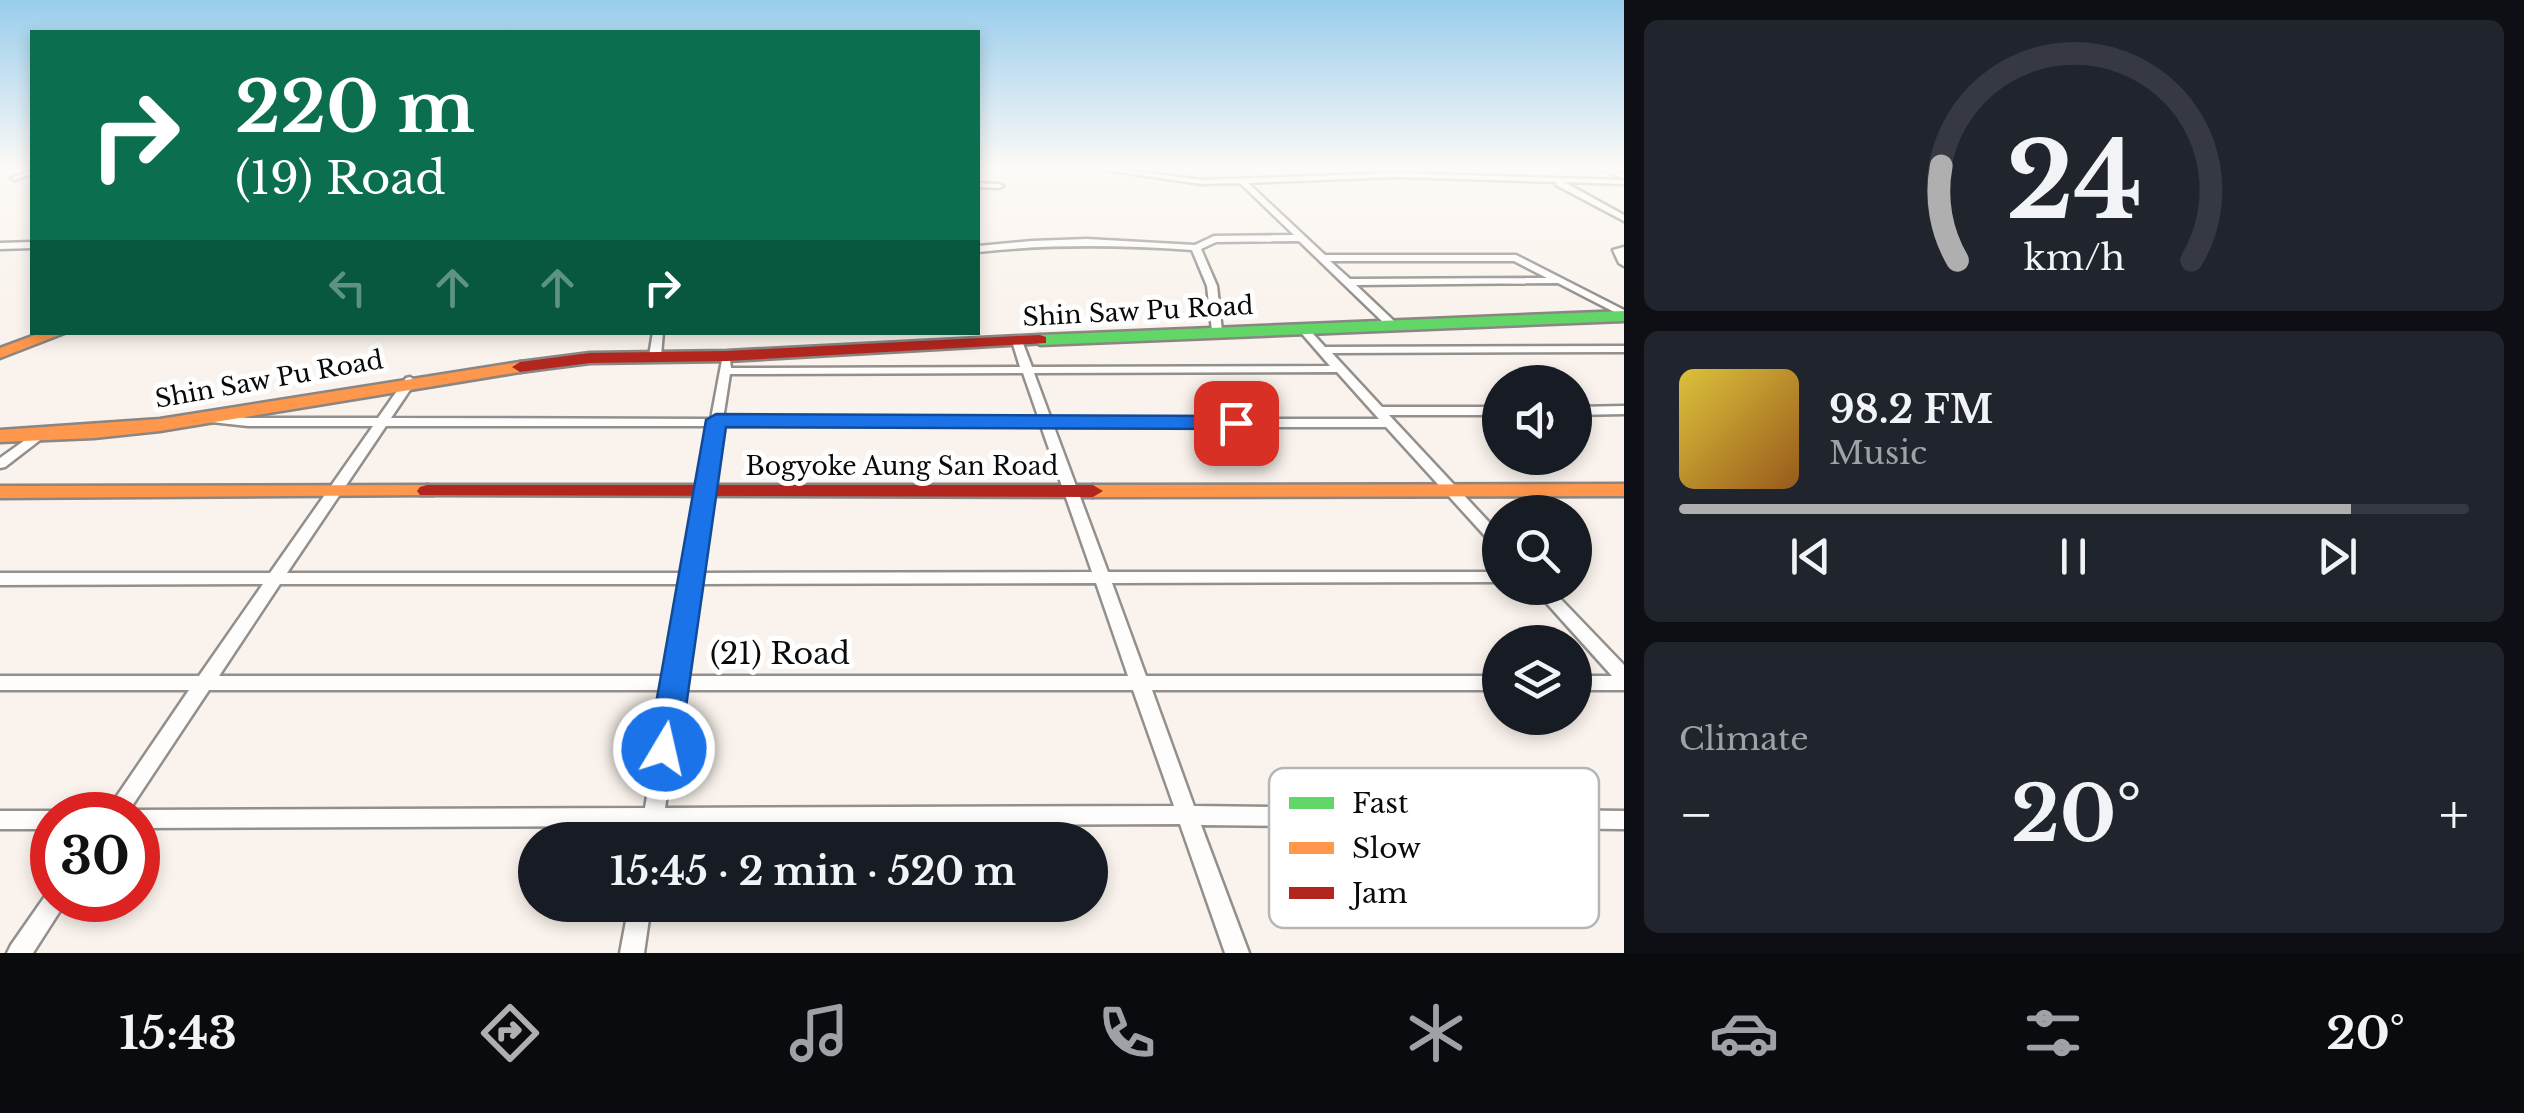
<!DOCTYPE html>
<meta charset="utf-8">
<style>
:root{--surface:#171b24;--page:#20242c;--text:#f1f3f6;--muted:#9ea1a6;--line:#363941;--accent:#afafaf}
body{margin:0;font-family:"Libre Baskerville",serif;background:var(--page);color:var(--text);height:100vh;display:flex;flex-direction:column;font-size:38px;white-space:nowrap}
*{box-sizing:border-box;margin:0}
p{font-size:32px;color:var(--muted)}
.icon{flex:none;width:55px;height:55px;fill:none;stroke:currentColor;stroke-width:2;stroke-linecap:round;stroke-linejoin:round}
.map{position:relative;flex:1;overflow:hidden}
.details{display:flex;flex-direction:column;gap:20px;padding:20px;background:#0d0f14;width:900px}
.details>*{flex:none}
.banner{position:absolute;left:30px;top:30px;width:950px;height:305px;border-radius:0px;box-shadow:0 5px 15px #0003;background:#0b6e4f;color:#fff;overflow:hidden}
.tools{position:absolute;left:1482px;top:365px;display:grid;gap:20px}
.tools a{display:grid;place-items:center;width:110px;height:110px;border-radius:50%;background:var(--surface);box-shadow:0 5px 15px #0003;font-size:50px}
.speed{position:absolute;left:30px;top:792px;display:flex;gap:20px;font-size:50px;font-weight:700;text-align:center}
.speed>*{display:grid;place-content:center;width:130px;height:130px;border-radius:50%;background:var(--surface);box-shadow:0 5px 15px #0003;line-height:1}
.speed .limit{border:15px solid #d22;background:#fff;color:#111}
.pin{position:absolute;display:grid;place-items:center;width:85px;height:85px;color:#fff;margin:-42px;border-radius:20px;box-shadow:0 5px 15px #0006}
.me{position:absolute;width:110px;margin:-55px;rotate:9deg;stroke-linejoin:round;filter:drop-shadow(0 0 8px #0008)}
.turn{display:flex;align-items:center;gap:35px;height:210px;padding:0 40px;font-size:45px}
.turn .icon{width:130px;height:130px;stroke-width:2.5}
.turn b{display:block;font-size:70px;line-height:85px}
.lanes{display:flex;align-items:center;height:95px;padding:0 40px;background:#0003;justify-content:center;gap:50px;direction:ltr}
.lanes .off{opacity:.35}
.big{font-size:75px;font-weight:700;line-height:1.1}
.details .widget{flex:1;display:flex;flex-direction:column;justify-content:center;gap:15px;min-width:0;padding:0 35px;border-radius:15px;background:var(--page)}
.details .dial{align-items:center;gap:0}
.dial svg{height:260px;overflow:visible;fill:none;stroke:var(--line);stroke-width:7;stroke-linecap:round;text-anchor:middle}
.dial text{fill:var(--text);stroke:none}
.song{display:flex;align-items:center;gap:30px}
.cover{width:120px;height:120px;border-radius:15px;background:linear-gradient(135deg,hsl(50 70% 55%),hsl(30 70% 35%))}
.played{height:10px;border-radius:5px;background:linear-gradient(90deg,var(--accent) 85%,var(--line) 85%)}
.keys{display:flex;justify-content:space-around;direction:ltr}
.heat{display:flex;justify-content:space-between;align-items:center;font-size:55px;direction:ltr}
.trip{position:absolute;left:518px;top:822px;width:590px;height:100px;border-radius:50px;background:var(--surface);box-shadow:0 5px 15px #0003;font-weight:700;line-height:100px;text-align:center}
.menu{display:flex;height:160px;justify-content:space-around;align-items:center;background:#090b0e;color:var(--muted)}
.menu .icon{width:70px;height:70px}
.menu .selected{color:var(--accent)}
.menu b{font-size:45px;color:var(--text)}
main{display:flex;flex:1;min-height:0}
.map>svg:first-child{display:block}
</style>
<main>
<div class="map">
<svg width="1624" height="953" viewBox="0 0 1624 953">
<rect width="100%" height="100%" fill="#faf3ed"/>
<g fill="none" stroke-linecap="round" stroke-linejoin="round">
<defs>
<path id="street" d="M1084,167h19l99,13 195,-7 227,7v4l-60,-2 60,33v6l-68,-36v-3l-159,-5 -149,6 77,72h191l108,55v7l-66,-34 -202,2 38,36 1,2 -5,3 -4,-1 -87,-84 -83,1 -15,7 16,37 5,45 -5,3 -5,-3 -5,-45 -15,-36c-72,-5 -142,-6 -214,2v-6l54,-5 55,-2 108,6 19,-9 80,-1 -54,-52 -38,1zM1330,261h184l33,17 -197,1z
M1596,167h10l18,7v5z
M32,170v4l-17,6 -4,-2z
M978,183l21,1 4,2 -4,2 -21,-1z
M32,242v6l-32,1v-6z
M1624,247v19l-5,-3 -6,-13z
M1302,325l4,1 19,21 299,-1v6l-292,1 50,54h118v8h-111l111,119v14l-5,-1 -109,-120h-332l54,145h392v10l-388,1 34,93h354v14h-348l42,116 430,5v18l-423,-4 48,128h-24l-45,-129 -517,2 -2,14h-22l3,-14 -504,2v-13h-9l9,-5 507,-2 20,-118h-456l-83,125h-22l85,-125h-189v-14h199l64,-92 -263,1v-12h270l103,-147h-125l-46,-5 -6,-4 2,-3 50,4h130l28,-40 4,-1 6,4 -25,37 320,1 11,-59h8l1,8 289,-1 -8,-26 5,-3 5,3 10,26 298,-1 -33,-38zM1337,372l42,47h-328l-17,-46zM1023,373l16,46h-316l7,-45zM386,426h323l-24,147h-398zM722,426h319l51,146 -392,1zM1096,583l32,93h-443l14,-92zM280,584h403l-16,92h-448zM683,690h450l41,116 -509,2z
M653,332h10l-2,24 -6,3 -6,-3z
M1624,406v8l-49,1v-8z
M39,430l6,4 -1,3 -39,30 -5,1v-10z
M1533,588h17l74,77v25h-49v-14h37z
M0,811h52l8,4h-8v14h-52z
M52,890v10h15l-34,53h-26l4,-8 37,-53z
M629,905h22l-7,48h-24z"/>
<path id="fast" d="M1624,311v10l-584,24 -8,-5 8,-5z"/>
<path id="slow" d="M43,332h24l-67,26v-10z
M520,362l6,1v8l-366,60 -66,7 -94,4v-12l160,-11z
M1624,484v12l-531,1 -10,-6 10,-6z
M427,485l7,2 3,4 -3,4 -434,3v-12z"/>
<path id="jam" d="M1040,335l6,2v6l-319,18 -137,2 -70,9 -8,-5 8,-5 70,-9 137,-2z
M427,485h666l10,6 -10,6 -673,-2 -3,-4 3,-4z"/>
</defs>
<use href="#street" stroke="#928f8c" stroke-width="5"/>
<use href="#fast" stroke="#898683" stroke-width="5"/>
<use href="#slow" stroke="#898683" stroke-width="5"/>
<use href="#jam" stroke="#898683" stroke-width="5"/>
<use href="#street" fill="#fefdfc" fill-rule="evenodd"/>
<use href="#fast" fill="#63d668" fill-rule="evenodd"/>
<use href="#slow" fill="#ff974d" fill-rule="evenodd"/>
<use href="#jam" fill="#b3261e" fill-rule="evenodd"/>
</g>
<linearGradient id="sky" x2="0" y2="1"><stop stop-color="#99cdec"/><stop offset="0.56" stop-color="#fdfaf7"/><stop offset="1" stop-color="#fdfaf7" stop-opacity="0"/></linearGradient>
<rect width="1624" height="300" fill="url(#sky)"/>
<path fill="#1a73e8" stroke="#114b97" stroke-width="2.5" d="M716,414l520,2 10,7 -10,6 -510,-2 -46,322 -4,10 -12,4 -11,-4 -5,-10 58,-329z"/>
<g text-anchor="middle" stroke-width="10" stroke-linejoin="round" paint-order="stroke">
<g font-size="25" fill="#0a0a0a" stroke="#fff">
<text transform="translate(1138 311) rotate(-3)" y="9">Shin Saw Pu Road</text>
<text transform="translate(269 379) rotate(-10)" y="9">Shin Saw Pu Road</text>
<text x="902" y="475">Bogyoke Aung San Road</text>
</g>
<g font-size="30" fill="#0a0a0a" stroke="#fff">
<text x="780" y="664">(21) Road</text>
</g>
</g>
<rect x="1269" y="768" width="330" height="160" rx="15" fill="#fff" stroke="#b6b6b6" stroke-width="2.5"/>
<rect x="1289" y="797" width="45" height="12" fill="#63d668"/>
<rect x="1289" y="842" width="45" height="12" fill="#ff974d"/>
<rect x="1289" y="887" width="45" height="12" fill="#b3261e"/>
<g font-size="28" fill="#0a0a0a">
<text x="1352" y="813">Fast</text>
<text x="1352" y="858">Slow</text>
<text x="1352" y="903">Jam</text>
</g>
</svg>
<div class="tools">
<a><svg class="icon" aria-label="sound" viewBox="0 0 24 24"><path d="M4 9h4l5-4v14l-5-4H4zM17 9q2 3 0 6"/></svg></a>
<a><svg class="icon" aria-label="search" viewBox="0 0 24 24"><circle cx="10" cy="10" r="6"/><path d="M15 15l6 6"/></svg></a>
<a><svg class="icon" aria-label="layers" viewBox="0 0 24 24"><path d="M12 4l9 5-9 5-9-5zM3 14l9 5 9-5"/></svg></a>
</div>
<div class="speed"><div class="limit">30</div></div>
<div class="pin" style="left:1236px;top:423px;background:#d93025"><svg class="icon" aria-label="arrive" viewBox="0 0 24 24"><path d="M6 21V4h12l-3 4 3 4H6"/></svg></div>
<svg class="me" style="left:664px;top:749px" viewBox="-20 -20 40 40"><circle r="17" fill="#1a73e8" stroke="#fff" stroke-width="3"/><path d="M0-11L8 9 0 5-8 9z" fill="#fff"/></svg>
<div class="trip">15:45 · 2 min · 520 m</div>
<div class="banner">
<div class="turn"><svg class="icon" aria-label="right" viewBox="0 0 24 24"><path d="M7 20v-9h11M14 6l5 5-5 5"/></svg><div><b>220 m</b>(19) Road</div></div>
<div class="lanes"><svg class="icon off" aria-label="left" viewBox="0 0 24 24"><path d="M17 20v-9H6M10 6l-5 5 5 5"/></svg><svg class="icon off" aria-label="ahead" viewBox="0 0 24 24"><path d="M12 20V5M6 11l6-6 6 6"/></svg><svg class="icon off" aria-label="ahead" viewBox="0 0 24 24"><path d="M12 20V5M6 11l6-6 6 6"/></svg><svg class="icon" aria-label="right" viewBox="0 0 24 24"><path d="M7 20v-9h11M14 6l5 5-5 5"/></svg></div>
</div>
</div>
<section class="details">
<div class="widget dial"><svg viewBox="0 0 100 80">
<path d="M14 69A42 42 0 1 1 86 69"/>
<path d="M14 69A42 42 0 0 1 9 40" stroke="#afafaf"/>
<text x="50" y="56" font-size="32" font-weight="700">24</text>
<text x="50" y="72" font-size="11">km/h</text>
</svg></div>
<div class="widget">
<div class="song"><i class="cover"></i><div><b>98.2 FM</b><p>Music</p></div></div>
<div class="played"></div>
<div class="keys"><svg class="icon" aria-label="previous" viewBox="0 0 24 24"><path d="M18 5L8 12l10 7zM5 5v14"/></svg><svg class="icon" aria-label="pause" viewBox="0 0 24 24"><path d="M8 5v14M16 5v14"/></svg><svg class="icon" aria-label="next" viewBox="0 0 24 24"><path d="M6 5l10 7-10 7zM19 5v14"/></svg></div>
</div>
<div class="widget"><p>Climate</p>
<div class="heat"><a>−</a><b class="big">20°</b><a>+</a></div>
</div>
</section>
</main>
<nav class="menu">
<b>15:43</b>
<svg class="icon selected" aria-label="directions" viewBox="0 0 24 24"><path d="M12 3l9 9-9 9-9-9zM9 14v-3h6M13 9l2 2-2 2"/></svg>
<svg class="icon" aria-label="music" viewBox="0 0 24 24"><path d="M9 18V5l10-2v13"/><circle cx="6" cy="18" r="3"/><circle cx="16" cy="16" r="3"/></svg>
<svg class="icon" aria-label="phone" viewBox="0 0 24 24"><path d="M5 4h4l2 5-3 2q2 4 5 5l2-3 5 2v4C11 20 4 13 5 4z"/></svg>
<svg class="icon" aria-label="climate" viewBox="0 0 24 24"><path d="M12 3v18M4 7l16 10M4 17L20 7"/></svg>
<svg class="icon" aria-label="car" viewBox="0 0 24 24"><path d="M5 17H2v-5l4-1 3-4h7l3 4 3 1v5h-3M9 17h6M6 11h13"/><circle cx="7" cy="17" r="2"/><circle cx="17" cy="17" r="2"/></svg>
<svg class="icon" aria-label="filters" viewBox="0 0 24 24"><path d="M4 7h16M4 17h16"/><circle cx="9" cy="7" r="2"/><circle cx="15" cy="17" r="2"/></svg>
<b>20°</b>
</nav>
